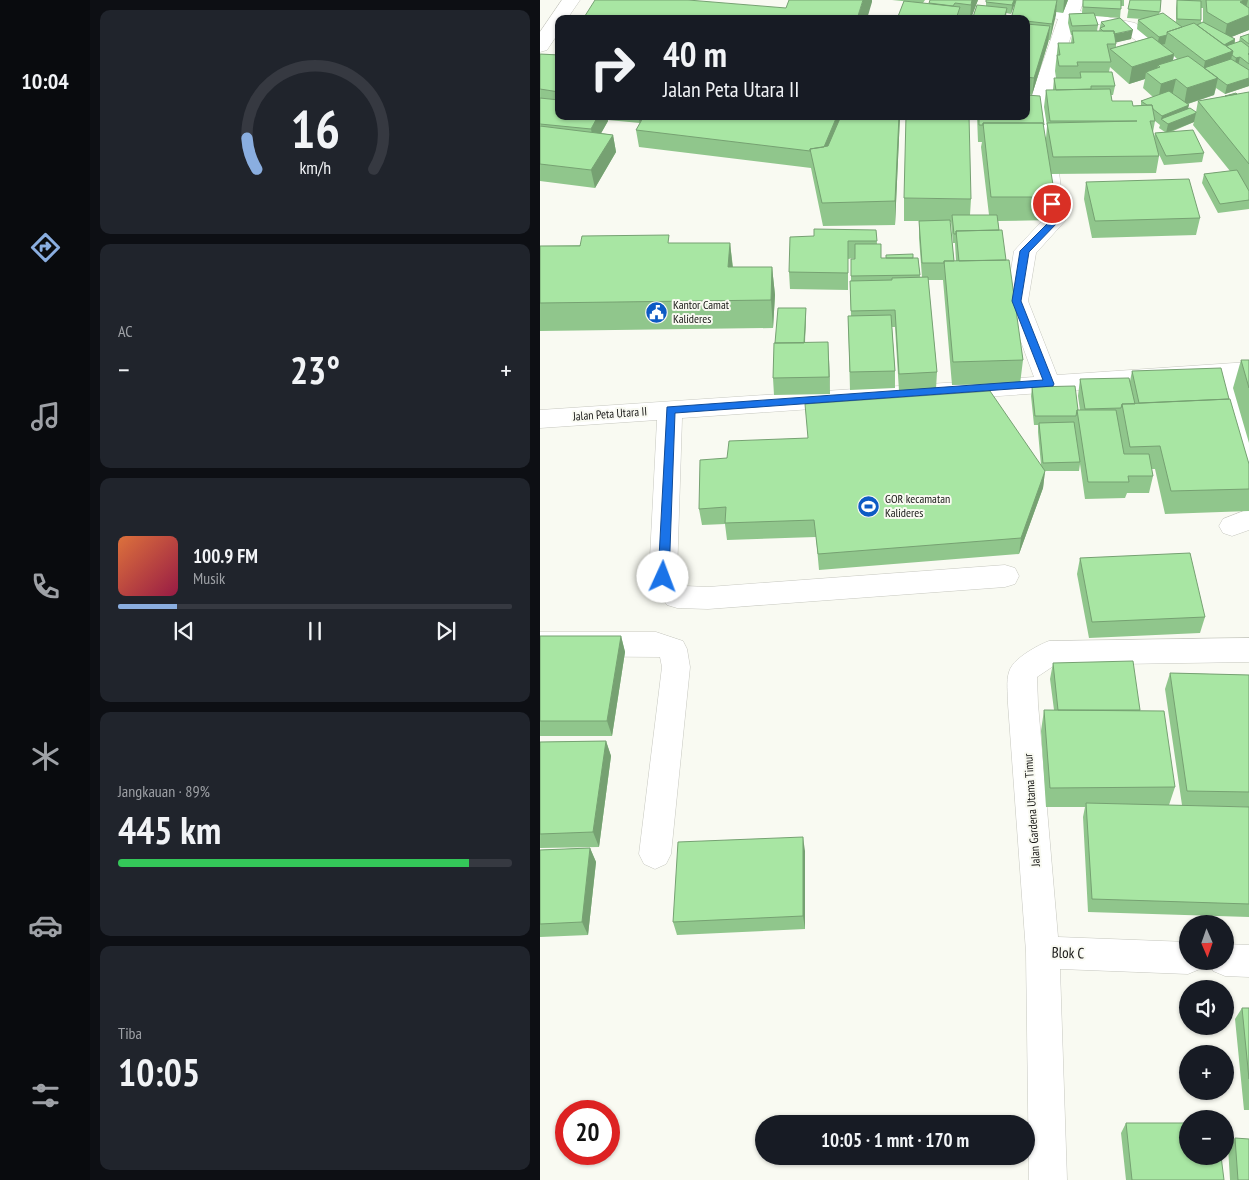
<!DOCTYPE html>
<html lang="id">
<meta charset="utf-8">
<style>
:root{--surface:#171b24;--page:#20242c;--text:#f1f3f6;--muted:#9ea1a6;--line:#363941;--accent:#8aaee0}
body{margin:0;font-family:"PT Sans Narrow",sans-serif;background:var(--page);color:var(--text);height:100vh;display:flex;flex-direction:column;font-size:19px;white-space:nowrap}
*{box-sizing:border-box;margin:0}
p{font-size:16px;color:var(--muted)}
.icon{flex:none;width:28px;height:28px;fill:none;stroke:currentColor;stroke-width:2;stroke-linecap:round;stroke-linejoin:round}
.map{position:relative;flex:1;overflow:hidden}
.details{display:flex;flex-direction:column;gap:10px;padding:10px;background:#0d0f14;width:450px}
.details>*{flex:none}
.banner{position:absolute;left:15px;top:15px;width:475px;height:105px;border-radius:10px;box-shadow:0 1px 4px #0004;background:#171b24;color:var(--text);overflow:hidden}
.needle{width:32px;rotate:178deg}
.controls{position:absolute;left:639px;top:915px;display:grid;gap:10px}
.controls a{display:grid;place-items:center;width:55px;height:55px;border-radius:50%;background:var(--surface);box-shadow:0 1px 4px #0004;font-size:25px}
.speed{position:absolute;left:15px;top:1100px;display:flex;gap:10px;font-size:25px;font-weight:700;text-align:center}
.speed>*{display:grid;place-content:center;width:65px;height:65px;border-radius:50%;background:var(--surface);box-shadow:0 1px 4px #0004;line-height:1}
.speed .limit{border:8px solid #d22;background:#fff;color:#111}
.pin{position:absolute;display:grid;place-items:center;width:42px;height:42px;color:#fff;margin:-21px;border:2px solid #fff;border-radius:50%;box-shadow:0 1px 5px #0007}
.me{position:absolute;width:55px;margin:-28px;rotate:2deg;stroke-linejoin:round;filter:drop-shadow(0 0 4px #0008)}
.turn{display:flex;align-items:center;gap:18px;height:105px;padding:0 25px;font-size:22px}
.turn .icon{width:65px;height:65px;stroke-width:2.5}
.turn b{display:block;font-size:35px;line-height:42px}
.big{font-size:38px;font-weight:700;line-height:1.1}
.details .tile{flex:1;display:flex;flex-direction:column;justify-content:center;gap:8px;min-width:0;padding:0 18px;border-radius:10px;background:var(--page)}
.details .dial{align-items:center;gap:0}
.dial svg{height:130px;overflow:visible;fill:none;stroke:var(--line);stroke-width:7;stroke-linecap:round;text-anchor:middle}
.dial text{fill:var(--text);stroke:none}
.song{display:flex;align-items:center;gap:15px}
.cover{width:60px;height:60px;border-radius:8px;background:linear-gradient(135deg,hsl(20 70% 55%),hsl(340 70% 35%))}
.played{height:5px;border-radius:2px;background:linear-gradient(90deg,var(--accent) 15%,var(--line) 15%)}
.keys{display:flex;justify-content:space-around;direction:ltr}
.heat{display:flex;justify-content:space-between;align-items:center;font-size:28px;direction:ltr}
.charge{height:8px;border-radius:4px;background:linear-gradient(90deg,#34c759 89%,var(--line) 0)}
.trip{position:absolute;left:215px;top:1115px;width:280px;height:50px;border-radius:25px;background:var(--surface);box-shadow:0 1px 4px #0004;font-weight:700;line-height:50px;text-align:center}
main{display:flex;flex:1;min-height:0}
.tab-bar{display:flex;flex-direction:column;width:90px;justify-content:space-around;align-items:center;background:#090b0e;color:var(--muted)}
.tab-bar .icon{width:35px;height:35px}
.tab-bar .active{color:var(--accent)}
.tab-bar b{font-size:22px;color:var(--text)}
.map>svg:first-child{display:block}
</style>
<main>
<nav class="tab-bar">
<b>10:04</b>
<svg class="icon active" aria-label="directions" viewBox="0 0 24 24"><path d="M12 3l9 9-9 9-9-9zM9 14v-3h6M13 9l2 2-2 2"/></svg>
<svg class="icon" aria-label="music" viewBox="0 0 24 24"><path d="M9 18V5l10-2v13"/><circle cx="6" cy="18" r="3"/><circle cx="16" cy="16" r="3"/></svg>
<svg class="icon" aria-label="phone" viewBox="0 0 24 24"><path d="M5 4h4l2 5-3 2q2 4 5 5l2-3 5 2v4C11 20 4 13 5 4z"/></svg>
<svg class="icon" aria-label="climate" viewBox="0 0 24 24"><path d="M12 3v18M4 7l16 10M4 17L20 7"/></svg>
<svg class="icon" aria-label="car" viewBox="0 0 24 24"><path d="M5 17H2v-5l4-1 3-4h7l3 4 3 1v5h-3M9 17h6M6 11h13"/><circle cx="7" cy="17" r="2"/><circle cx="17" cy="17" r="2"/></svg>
<svg class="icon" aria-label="filters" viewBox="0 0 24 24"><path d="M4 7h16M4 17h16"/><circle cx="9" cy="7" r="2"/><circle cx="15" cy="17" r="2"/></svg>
</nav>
<section class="details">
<div class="tile dial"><svg viewBox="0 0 100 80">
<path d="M14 69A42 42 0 1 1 86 69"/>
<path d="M14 69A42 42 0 0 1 8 50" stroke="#8aaee0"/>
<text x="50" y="56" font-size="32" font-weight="700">16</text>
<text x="50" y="72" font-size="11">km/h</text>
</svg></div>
<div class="tile"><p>AC</p>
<div class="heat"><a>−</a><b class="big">23°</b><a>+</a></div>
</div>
<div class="tile">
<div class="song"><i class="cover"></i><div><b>100.9 FM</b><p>Musik</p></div></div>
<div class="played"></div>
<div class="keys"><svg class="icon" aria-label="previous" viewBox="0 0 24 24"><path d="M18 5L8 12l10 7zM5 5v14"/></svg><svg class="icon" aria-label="pause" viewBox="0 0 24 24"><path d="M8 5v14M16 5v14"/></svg><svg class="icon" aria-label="next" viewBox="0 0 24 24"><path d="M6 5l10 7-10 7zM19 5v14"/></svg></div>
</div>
<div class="tile"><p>Jangkauan · 89%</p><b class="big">445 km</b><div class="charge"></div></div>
<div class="tile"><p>Tiba</p><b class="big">10:05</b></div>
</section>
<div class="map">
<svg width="709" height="1180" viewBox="0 0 709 1180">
<rect width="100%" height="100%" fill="#f9faf2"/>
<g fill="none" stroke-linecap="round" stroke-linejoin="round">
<defs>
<path id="minor" d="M22,0h18l-13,19h-8v13l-12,18 -7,2v-20z
M526,0h18l-4,11 55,12 48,34 2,4 -2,4 -7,2 -7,-2 -46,-34 -29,-8 -18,-2 -26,78 15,122 -29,32 -8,48 29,74 192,-13v16l-12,1 12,43v55l-9,-2 -4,-7 -22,-87 -532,37 -5,157 8,11 23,1 297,-22 10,3 4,8 -4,8 -10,3 -297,22 -31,-1 -10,-3 -18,-28 8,-157 -117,8v-18l494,-33 -28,-76 8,-50 29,-31 -13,-121 28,-80 -6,-1 -3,-4 3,-4 11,-1z
M709,509v21l-17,6 -9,-3 -4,-7 4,-7z
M0,632h116l27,9 4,8 3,18 -19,187 -5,10 -11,5 -11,-5 -5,-10 23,-187 -2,-10 -120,-1z
M709,638v24l-194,3 -18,12 1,27 20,233 130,5v19h15l-3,8 -12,5 -128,-5 7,211h-38l-3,-228 -18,-248c0,-10 -2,-23 1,-32 3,-13 29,-27 40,-31z
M685,944l24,1v32l-24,-1 -12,-5 -4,-10h16z"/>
</defs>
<use href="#minor" stroke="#c6c7bf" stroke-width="1"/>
<use href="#minor" fill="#fff" fill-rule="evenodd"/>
</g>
<path fill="#90c68c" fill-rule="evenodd" d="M352,0h33l-2,3 6,1 1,-4h48l-7,17h2l4,-12 9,1v-6h30l-5,14 -5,-1v6h-109l7,-18 19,2z
M476,0h52l-5,13 -7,-1 -6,28h-1l-17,55 -6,-1v-75z
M543,0h41v6h-3l-1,12 -25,-2 3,9 -1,6h2l2,-9 30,17 -15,3v5l32,-9 -11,-9 1,-9 4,-1 -15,-1 3,-18h31l-2,14 17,8v-14l1,-8h72v30l-18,7 4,2v4l4,-1 1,-5 9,-3v52l-24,8 -9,-6 -2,7 -26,9v4l8,4 2,-11 51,-9v117l-31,4 -16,-30 2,-9 26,-3 -37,-46 1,-3 -23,10 33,21 -2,9 -38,3 -6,-13 1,4 -3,17 -105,1 4,23 -3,23 -54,1 1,9 7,30 17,100 -3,24 -68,1 -9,-105h-15l9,92 -1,17 -37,2 -4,-64h-3l3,44v17l-45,2 -2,-74h3l-1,-35h1v-22l4,-1 -7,1v31l-58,-1 -1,-17 25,-36 62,-6 1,14 4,14h37l2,19h2l-3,-39v-17h-15v-23l67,1 -1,16h19l-8,-68 1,-5h-4l-1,-26h49l20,22 1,-12 -3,-19 2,-17h7l1,-12h2l-1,-7 3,-28h13l1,-8h-1l-3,-12 1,-9 13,-1zM661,8h2v14l-2,1zM634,56l3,3 -4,1zM570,67l19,17 16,-5 -2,9 10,9 -12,4v4l-8,1 -21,-5 -1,-6h2l2,-9 -6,-14zM615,121l5,4 -1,3 6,4 -10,1 -1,4 -1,-5zM410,222h1l2,21h2l1,18h-2z
M0,54l19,1v61h84l-3,7 -32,-3v1l-7,12 12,2 3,17 -21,36 -55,-7z
M360,116l-5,109 -72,1 -12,-58 -172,-21 -3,-17z
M546,182l114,36 -4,17 -104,3 -8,-39z
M131,243h59l3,24h39l3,28 -2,33 -233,3v-85z
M266,308v9l-1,26 24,16 1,35 -56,1 -1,-17 2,-35z
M701,360h8v83l-16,-55z
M592,371l97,28 20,65v47l-84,3 -10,-45h-4l2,7 -4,17h-22l-2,5 -40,1 -5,-35 -1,7h-34l-2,17 -24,66 -200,16 -3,-33 -89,3 -2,-16 -23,1 -3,-16 28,-51 314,7 -3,-33v-7h-4l-3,-29 1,-9 46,23h2l-2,-14 2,-17 50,2z
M540,558l125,59 -5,16 -111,5 -12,-64z
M0,636h81l4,16 -13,84h-72z
M513,663l87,47 35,77 -6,18h13l-17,-116 5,-16 79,2v132l-39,-1 39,1v110l-161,-5 -5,-95 2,-10h-39l-5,-76 3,-21h10l-4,-31z
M66,741l5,15 -12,91 -59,1v-106z
M50,848l6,14 -8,73 -48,2v-87z
M265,851v78l-128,6 -4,-13z
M702,1008h7v102h-5l-9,-91z
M586,1123l98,57h-98l-5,-47z
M695,1138l14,42h-19l-2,-33z"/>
<path fill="#76a172" d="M323,0h9v2l-5,17h-10z
M432,0h6l-7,19h-1l1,-14z
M474,0h2l-5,14 1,-9z
M517,0l-1,15 -6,25 2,-16z
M524,0h4l-5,13z
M704,0h4l-3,11 -5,-9z
M467,8l-1,8v3h-2z
M709,15v15l-25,10 3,-16z
M510,26l-2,17 -16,52 2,-17z
M593,30l-2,9 -21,5 -2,-8z
M627,35l-2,9 -8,2 2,-9z
M695,39l-2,9 -11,-2z
M693,51l-4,17 -27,9 3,-16z
M634,54l-3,17 -13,-6 -2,11 -10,-4 -1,7 -16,5 3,-17z
M700,57l-2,9 -4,1 2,-9z
M678,78l-4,17 -30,10 3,-17z
M709,78v8l-24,8 2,-9z
M636,79l-4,17 -14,5 3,-17z
M649,105l-2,9 -26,5 1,-3z
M656,113l-2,9 -28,11 2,-9z
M58,116h9l1,5 -14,25 -3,-17z
M98,116h5l-3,7z
M297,116h7l-21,54 -1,-18z
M359,116h1l-5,109v-24z
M73,135l3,17 -21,36 -4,-18z
M190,243l3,28 -5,-4z
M232,267l3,28 -2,33 -2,-28z
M266,308v9l-2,39v-9z
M288,342l1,17 1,35 -1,-17z
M505,471l-2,17 -24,66 2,-16z
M81,636l4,16 -13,84 -5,-15z
M66,741l5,15 -12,91 -6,-15z
M263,837l2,14v78l-2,-13z
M50,848l6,14 -8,73 -6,-13z"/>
<path fill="#a8e6a3" stroke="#76a172" d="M55,0h93l98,8 3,-8h74l-6,19h-274z
M390,0h42l-1,5 -16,-2 -2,3 -24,-3z
M446,0h28l-2,5 -26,-3z
M476,0h41l-5,24 -26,-3v-2h-15z
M543,0h38v9l-38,-2z
M590,0h31l-1,12 -32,-3z
M637,0l24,1v19l-24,-1z
M666,0h38l-4,2 9,6v7l-22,9 -20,-12z
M364,1l56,6 -3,9 17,1v2h-77z
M437,5l30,3 -3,11h-30v-2h-1z
M554,13l4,12 -26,1 -3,-12z
M623,13l19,14 -15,5v3l-8,2 -21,-17z
M580,18l13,12 -19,4v-3h-11l-3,-3 5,-2 -4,-4z
M663,22l32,17 -11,6 -27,-20z
M654,23l39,28 -28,10 -38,-29z
M486,24l24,2 -16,52 -8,-1z
M532,31h42l2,13h-9l4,18h-34l1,4h-19l-2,-11h3l-2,-12h16z
M709,34v10l-9,-7z
M612,37l22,17 -42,13 -22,-18z
M701,41l8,6v6l-1,1 1,1v9l-9,-7 -4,1 -4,-3 1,-4 -7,-5z
M0,54l19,1v37l-19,-3z
M648,56l30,22 -31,10 -11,-9 -15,5 -15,-12 14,-5 -2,-2z
M691,59l18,11v8l-22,7 -23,-17z
M540,72h32l3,14h-24v3l-35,1 -2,-12h27z
M570,89l2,12h20l1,5 19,-1 3,16h-5l9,35 -106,1 -6,-34 90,-2h-87l-4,-31z
M629,91l20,14 -27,11 -9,-7 -1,-4h-5l-6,-4z
M709,92v72l-51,-63z
M696,93l1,1 -12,2z
M486,95l14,1 4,29 -1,-2h-60v2h-4v-9h47z
M0,98l19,2v16h39l-7,13 -51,-5z
M650,108l6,4v1l-28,11 -7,-5z
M104,116h193l-13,31 -14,2v2l-174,-21z
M301,116h58l-4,85 -73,2 -12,-54 18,-3z
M366,116h63l2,83 -67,-1z
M443,123h60l12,74h-64z
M0,126l73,9 -22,35 -51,-6z
M653,130l11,23 -38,3 -11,-23z
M697,170l12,21v9l-29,4 -16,-30z
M649,179l11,39 -105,3 -9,-39z
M412,215h45l2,15 -43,1v3h-2z
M410,220l4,41h-10v2h-22l-3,-42z
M274,229l62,1 1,11h-29v32l-59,-1 1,-35 24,-1z
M462,230l4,30 -47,1 -3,-30z
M129,235l-1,8h62l-2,24h44l-1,33 -231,3v-57h40l2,-10z
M315,244h26v14h37l2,17 -69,1v-17h4z
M373,254v4h-27v-3z
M469,260l14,100 -70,2 -9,-101z
M388,277l9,95 -38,2 -4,-64 -44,1 -1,-30 42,-1v-2z
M238,308h28l-2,35h-29z
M351,315l4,56 -45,1 -2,-56z
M288,342l1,35 -56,1 1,-35z
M701,360h8v28z
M681,368l8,31 -90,4 -7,-32z
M589,378l6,26h-13l-1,4 -36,1 -5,-30z
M535,386l3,24h-1l-1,6h-41l-3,-29z
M450,391l55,80 -24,67 -203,16 -4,-34 -89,3 1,-16 -27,2 1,-49 27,-2 2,-17 79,-3 -3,-34z
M690,399l19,65v25l-78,2 -11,-45 -30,1 -8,-43z
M537,410h39l8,44h25l4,22h-25l1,6h-41z
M534,422l6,40 -37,1 -4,-40z
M650,553l15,64 -113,5 -12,-64z
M0,636h81l-14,85h-67z
M593,661l7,49h-82l-5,-47z
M630,673l79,2v117l-62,-1z
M504,710l120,1 11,76 -125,1z
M66,741l-13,91 -53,2v-92z
M546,803l163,4v97l-157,-5z
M263,837v79l-130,6 5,-80z
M50,848l-8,74 -42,2v-74z
M702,1008h7v71z
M586,1123h62v33h33l3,24h-92z
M695,1138l14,1v41h-11z"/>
<path fill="#1a73e8" stroke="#114b97" d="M512,201l5,3 2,17 -30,31 -8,49 33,83 -1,2 -378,27 -6,164 -6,5 -4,-2 -1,-3 9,-170 376,-27 -31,-79 8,-50 30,-30 -2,-17z"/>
<defs>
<symbol id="civic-disc" viewBox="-11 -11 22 22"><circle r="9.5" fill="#0d5ac4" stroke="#f9faf2"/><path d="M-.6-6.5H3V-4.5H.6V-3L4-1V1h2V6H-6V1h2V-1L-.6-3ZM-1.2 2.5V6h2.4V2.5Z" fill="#fff"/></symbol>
<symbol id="stadium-disc" viewBox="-11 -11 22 22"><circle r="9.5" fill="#0d5ac4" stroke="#f9faf2"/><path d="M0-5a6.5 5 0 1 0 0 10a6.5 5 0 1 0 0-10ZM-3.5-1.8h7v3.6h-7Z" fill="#fff"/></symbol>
</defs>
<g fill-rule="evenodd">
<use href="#civic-disc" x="104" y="300" width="25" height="25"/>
<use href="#stadium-disc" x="316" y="494" width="25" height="25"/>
</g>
<g text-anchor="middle" stroke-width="4" stroke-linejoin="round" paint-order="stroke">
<g font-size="12" fill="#171715" stroke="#f9faf2" text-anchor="start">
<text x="133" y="309">Kantor Camat<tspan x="133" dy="14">Kalideres</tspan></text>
<text x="345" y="503">GOR kecamatan<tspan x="345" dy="14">Kalideres</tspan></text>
</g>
<g font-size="12" fill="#171715" stroke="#f9faf2">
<text transform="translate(70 414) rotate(-4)" y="4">Jalan Peta Utara II</text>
<text transform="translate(492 810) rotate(-94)" y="4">Jalan Gardena Utama Timur</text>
</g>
<g font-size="15" fill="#171715" stroke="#f9faf2">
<text transform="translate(528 953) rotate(2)" y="5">Blok C</text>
</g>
</g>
</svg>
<div class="controls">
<a><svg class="needle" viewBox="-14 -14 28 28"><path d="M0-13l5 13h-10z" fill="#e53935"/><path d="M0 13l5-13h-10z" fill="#9ea1a6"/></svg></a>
<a><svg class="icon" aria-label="sound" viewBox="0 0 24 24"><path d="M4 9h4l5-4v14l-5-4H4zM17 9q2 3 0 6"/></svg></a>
<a>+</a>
<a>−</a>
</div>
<div class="speed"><div class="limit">20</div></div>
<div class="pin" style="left:512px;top:204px;background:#d93025"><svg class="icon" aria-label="arrive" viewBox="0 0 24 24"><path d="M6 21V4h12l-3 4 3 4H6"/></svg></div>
<svg class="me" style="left:123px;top:577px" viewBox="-20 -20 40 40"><circle r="19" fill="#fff"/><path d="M0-13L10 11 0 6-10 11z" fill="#1a73e8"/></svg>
<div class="trip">10:05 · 1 mnt · 170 m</div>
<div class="banner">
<div class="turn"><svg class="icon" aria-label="right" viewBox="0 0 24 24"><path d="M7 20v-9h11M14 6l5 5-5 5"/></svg><div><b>40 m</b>Jalan Peta Utara II</div></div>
</div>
</div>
</main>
